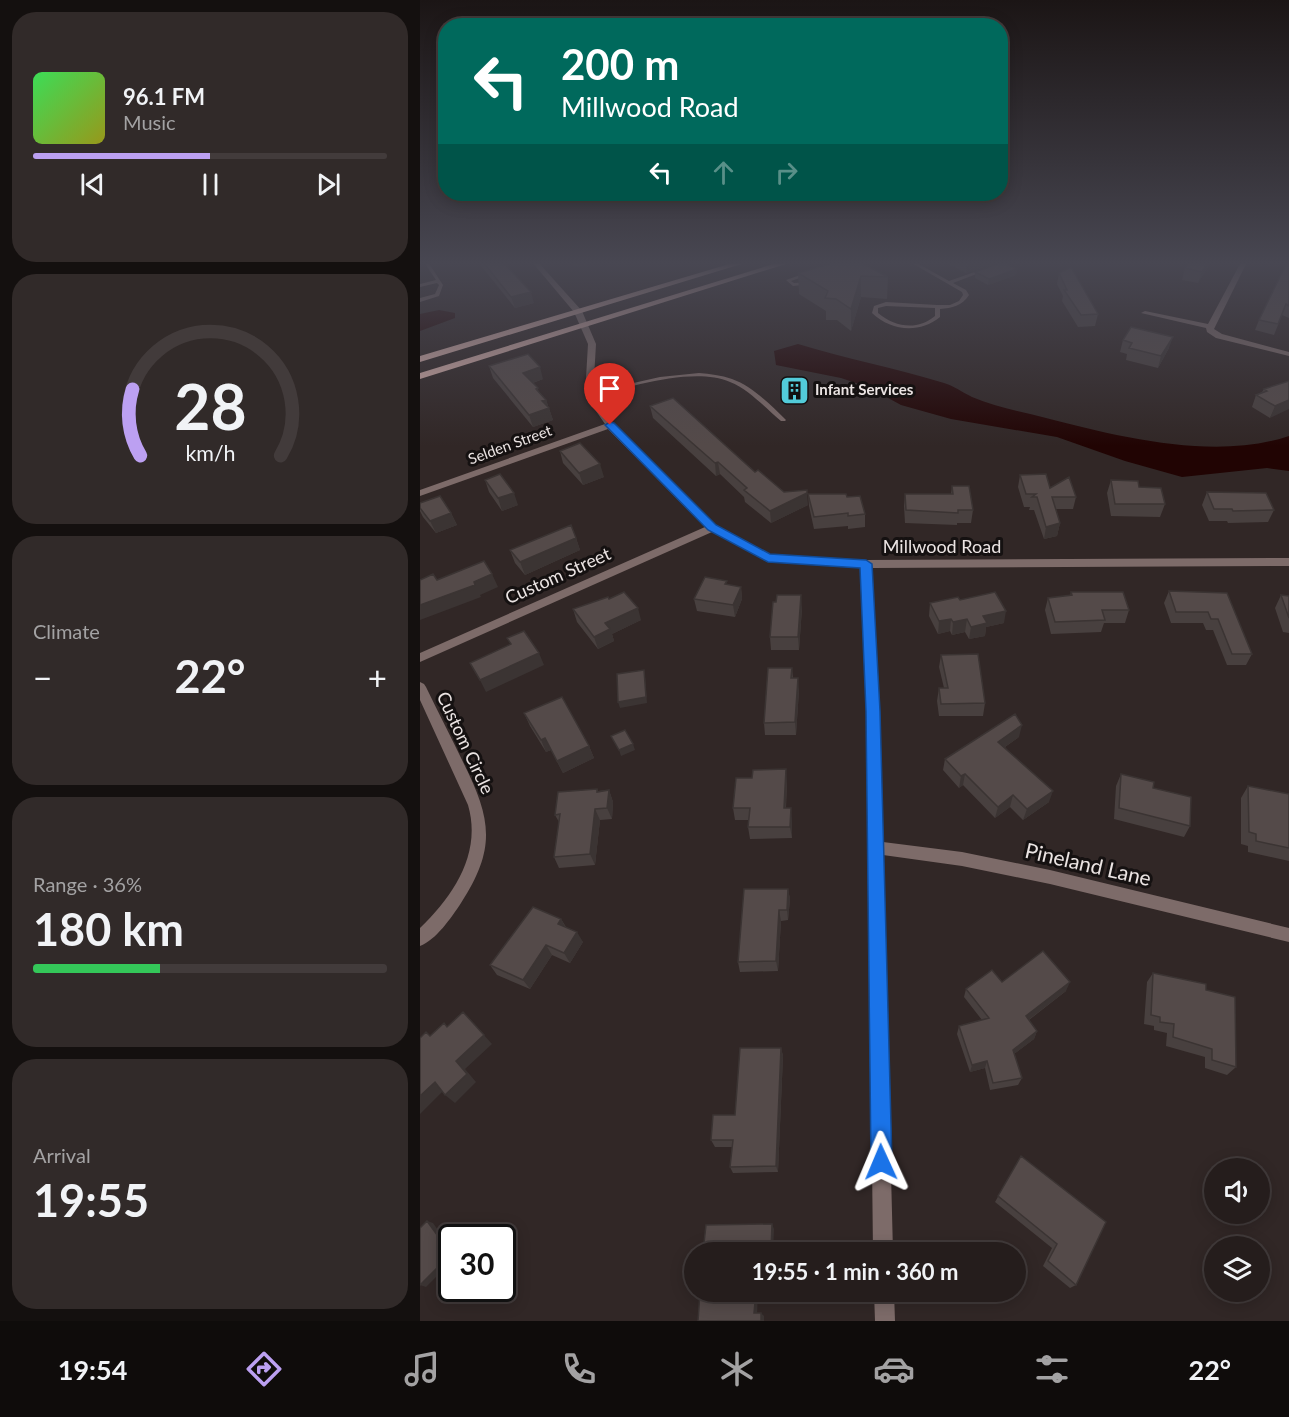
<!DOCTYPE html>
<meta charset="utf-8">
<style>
:root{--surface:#251d1c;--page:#312a29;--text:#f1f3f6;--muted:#a3a2a3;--line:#423b3b;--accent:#bca0f2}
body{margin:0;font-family:Lato,sans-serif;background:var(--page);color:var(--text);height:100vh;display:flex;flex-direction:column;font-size:22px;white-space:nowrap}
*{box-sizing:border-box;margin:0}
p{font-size:20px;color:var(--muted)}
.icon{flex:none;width:33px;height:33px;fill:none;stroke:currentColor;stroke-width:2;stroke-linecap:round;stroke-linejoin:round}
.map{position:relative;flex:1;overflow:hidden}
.details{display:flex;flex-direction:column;gap:12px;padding:12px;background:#14100f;width:420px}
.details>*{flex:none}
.guide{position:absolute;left:18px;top:18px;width:570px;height:183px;border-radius:24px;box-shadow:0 3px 15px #0003,0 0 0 2px var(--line);background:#00695c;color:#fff;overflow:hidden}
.tools{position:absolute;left:784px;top:1158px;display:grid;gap:12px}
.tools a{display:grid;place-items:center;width:66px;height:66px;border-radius:50%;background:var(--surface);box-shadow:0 3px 15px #0003,0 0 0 2px var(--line);font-size:30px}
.speed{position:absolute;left:18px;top:1224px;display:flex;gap:12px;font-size:30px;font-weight:700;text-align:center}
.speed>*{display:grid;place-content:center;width:78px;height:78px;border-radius:50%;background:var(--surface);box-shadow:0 3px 15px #0003,0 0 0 2px var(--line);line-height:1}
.speed .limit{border:3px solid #111;border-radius:9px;background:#fff;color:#111}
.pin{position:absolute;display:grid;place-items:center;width:51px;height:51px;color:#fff;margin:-62px -26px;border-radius:50% 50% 50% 0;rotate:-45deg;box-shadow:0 0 6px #0007}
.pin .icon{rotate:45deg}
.me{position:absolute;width:66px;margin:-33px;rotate:359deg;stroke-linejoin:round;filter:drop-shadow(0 0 4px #0008)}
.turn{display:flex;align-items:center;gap:21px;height:126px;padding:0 24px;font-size:27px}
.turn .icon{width:78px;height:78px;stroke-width:2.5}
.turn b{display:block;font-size:42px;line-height:51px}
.lanes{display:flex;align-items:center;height:57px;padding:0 24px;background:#0003;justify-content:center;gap:30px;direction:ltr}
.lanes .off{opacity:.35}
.big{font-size:45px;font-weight:700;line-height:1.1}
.details .tile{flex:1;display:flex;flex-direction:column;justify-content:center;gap:9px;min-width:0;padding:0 21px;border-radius:24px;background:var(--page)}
.details .dial{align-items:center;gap:0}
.dial svg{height:156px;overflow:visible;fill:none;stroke:var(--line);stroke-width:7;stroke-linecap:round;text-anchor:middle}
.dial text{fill:var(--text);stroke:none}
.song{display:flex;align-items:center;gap:18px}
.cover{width:72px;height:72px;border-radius:9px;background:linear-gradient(135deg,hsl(130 70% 55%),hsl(60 70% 35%))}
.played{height:6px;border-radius:3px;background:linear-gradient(90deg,var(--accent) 50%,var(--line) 50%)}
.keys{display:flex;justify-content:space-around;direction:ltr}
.heat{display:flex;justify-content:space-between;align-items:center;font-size:33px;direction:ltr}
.charge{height:9px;border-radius:4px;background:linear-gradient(90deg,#34c759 36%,var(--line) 0)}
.trip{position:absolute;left:264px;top:1242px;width:342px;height:60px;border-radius:30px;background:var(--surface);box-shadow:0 3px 15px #0003,0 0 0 2px var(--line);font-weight:700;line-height:60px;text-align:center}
.menu{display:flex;height:96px;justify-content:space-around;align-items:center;background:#0f0c0b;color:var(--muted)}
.menu .icon{width:42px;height:42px}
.menu .current{color:var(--accent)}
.menu b{font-size:27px;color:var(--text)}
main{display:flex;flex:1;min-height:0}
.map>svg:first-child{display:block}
</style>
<main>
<section class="details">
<div class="tile">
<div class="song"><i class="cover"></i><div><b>96.1 FM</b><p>Music</p></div></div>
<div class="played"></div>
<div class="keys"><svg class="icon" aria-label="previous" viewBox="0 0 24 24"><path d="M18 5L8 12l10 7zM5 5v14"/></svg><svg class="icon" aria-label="pause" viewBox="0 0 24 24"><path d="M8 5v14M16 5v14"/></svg><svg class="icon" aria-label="next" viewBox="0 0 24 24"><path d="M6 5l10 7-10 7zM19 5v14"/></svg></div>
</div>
<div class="tile dial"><svg viewBox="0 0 100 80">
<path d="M14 69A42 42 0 1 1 86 69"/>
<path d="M14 69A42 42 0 0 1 10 35" stroke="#bca0f2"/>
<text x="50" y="56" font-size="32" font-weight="700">28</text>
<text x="50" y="72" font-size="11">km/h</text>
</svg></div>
<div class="tile"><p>Climate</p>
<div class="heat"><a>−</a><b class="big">22°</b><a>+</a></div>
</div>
<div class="tile"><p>Range · 36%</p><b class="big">180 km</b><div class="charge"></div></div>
<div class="tile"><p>Arrival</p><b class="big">19:55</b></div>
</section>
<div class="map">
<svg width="869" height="1321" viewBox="0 0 869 1321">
<rect width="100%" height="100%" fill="#312726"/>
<path fill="#210403" d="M19,310l16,3v5l-35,13v-17z
M378,344c48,15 98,24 146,39 10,3 18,9 28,14 23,10 50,15 74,21 74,19 169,43 243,18v35l-22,-3 -85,9 -57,-16 -68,-24 -106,-18 -50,-14 -33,-18 -27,-9 -65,-13 -2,-14z"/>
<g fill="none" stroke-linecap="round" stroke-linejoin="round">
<path fill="#7d6b69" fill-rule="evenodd" d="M4,262h4l15,23 -4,11 -19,6v-4l15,-4 4,-9 -2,-2 -17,4v-3l16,-4z
M490,262h5l34,19 34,-12 4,1 -34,13 13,7 3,5c-7,11 -17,13 -29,14v8c-21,17 -49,14 -68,-4l2,-7 12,-4 51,3h13l9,-4 4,-6 -1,-3zM466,306l49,2v8c-18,15 -40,11 -57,-3v-5z
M389,272h2v2l-20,7 3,2 15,-1h2v2l-18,2 -7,-6z
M279,373c11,1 22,2 33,6 20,7 39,26 54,41l-1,1h-4c-16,-13 -31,-31 -51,-39 -38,-16 -102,6 -141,15l-3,-2 3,-2 71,-16z"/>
<path fill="#7d6b69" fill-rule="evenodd" d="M112,262h6l44,49 14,33 -3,51 20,28 103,103 54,29 96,5 423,-2v8l-417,2 7,143 4,131 79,10 88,18 239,58v14l-239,-58 -88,-18 -79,-11 10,397h-20l-6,-541 -6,-144 -93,-5 -56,-30 -292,130v-9l285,-126 -97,-98 -188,67v-6l185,-66 -20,-29 3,-51 -14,-32z
M821,262h6l-33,67 8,5 67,18v4l-73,-18 -9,-6 -1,-4 -65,-15 4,-2 63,13z
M0,682l4,2 2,3c12,25 25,50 37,75 28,56 34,86 -2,141 -10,15 -25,37 -41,43v-18c34,-33 62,-75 48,-123l-48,-105z
M454,1292h20l1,29h-20z"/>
<path fill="#d2aca7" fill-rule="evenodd" d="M316,262h12l-328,100v-6z
M360,262h12l-372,117v-6z"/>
</g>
<path fill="#48403f" d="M58,262h25l31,41 -19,5z
M149,262h27l-20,5z
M525,262h50l-1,2 -28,9z
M770,262h21l-13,21 -16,-3 3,-12z
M869,262v56l-7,-3 -8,20 -19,-5 4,-10z
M597,269l-1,6 -28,10 -13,-7v-6z
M378,273l90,4 -1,22 -26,-2 -10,34 -14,-11h-11v-9l-27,-17z
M639,273l39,41 -3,12 -17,1 -16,-26 1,-5 -6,-12z
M703,340l46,8 -11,20 -32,-8 1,-6 -7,-2z
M69,366l54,13 -10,4 7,10 6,7 7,20 -20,7 -40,-49z
M869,381l-19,37 -18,-11 4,-12 6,-3 2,-3z
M230,406l105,66 29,20 24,13 -37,18 -26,-21 -1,-5 -24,-23 -4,2 -63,-58z
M140,451l44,26 -21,8 -20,-22z
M600,475l30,13 26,9 -3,12h-17l4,14 -3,13 -13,3 -10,-29h-5l1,-3h-6l-6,-20z
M65,480l33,25 -16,6 -13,-19z
M691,480l28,7 26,17 -5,13 -49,-1 -4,-23z
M532,486l21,24 -2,13h-14v2l-52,-2 -1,-17 1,-12h46z
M787,492l67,18 -6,12 -40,1 -1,-2h-18l-7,-16z
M388,494l39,3 18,17v13l-17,2v-3l-34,3 -5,-23z
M0,503l31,10 6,12 -21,8 -13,-16 -3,-6z
M156,538l4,12 -55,25 -10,-12 -5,-13z
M307,585l14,2 1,12 -7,18 -38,-6 -3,-12z
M749,591l58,2 25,61 -6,11h-19l-14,-35h-7l-3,-7h-32l-7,-20z
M651,592l58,18 -4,13h-21l-3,9 -50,2 -6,-24 3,-12 22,-2z
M861,595l8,1v37l-6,-1 -8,-24z
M189,599l32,21 -29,14 2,7 -16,8 -21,-27 -4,-13z
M540,600l44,23 -18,4 -1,9 -16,3 -4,-7 -13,3 -2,-4 -12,3 -9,-18 1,-13z
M382,608l-3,42h-28l-1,-13z
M521,655l44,48 -2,13h-44l-2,-15 2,-13h5l-5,-21z
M372,668l1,10 6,12 -3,45h-31l-1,-12z
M104,713l65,33 5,12 -31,15 -12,-23 -5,2 -16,-26z
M599,737l-14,10 44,55 -26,18 -13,-13 -15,11 -32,-33 -4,3 -16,-18 2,-11z
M701,774l32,14 37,38 -6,11 -70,-18 2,-33z
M367,781l-1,27 6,12v18l-42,1 -2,-12v-7h-13l-2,-12z
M828,786l41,8v67l-41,-9v-6l-7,-2v-46z
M177,789l1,2 11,-1 4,12 -1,17 -12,1 -5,45 -36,3 -5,-11 5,-35 -4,-7z
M368,889l2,10 -2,21 -7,1 -3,50 -38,1 -2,-10z
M141,919l5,8 17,15 -13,21 -18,-8 -22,34 -33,-14 -7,-10z
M733,973l53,17 30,77 -9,8 -22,-7v-11l-39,-11 1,-13 -13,-3v-4l-10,-2 3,-42z
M546,989l100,2 -37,29 8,11 -3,8 -20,15 8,24 -4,7 -28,5 -5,-22 -15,4 -13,-38 2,-8 23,-6 -18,-23z
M361,1048l2,8 -5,116 -45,1 -3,-6 2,-20h-17l-4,-7 24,-25z
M601,1156l55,129 -6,3 -27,-22 9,-18 -57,-46z"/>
<path fill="#3b3433" d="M154,262h22l-20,5z
M547,262h28l-1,2 -28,9z
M788,262h3l-13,21 4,-11z
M597,269l-1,6 -28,10 1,-6z
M441,276v21l-10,34v-22z
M111,292l3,11 -19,5 -4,-11z
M753,337l-4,11 -11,20 3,-12z
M120,367l3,12 -17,6 -3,-12z
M126,400l7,20 -20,7 -4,-12 13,-14z
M869,400v9l-19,9 5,-12z
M298,462l2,12 -4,2 -1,-13z
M180,464l4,13 -21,8 -4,-12z
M94,493l4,12 -16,6 -4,-13z
M387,493l1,12 -37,18 -1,-12z
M31,513l6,12 -21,8 -6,-12z
M640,523l-3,13 -13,3 2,-12z
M156,538l4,12 -55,25 -5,-13z
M72,574l6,13 -18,8 1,2 -61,23v-15z
M321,587l1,12 -7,18 -2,-12z
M381,595l1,13 -3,42 -1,-13z
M218,608l3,12 -29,14 2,7 -16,8 -4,-12 11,-14z
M586,611l-2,12 -18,4 -1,9 -16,3 2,-12 12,-11z
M531,619l-1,12 -12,3 1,-13z
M547,619l-2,13 -13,3 1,-13z
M119,653l5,12 -58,27 -6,-12z
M224,670l1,6 2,27 -27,5 -2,-6z
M378,678l1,12 -3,45 -1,-13z
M602,725l-3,12 -23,16 2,-11z
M125,738l6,12 -5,2 -5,-12z
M213,744l2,6 -14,6 -2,-6z
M169,746l5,12 -31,15 -6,-12z
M366,769l1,12 -2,39 -1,-12z
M545,774l-2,11 -4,3 2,-12z
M189,790l4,12 -1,17 -5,-11z
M633,791l-4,11 -26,18 4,-11z
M593,795l-3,12 -15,11 3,-11z
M371,808l1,12v18l-2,-11z
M175,809l5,11 -5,45 -5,-11z
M368,889l2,10 -2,21 -1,-10z
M359,910l2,11 -3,50 -2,-10z
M141,919l6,11 -9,-6z
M157,932l6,10 -13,21 -6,-10z
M126,945l6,10 -22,34 -7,-9z
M650,982l-4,9 -43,33 3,-8z
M43,1012l29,32 -27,25 11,13 -21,21 -10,-8 11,-34z
M617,1031l-3,8 -24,18 3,-7z
M361,1048l2,8 -5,116 -2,-6z
M567,1061l-2,7 -15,4 2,-7z
M15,1082l9,8 -24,24v-18z
M7,1221l6,2 19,27v11l-26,26 -6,-2z
M352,1224l2,5 -1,23h-2z
M336,1292h2l-1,24 -3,-3z
M341,1313l3,3v5h-3z"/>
<path fill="#544a49" stroke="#3b3433" stroke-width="1.5" d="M63,262h20l28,30 -20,5z
M416,262h24l28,15 -27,-1 -10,33 -15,-10 -11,-1 3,-7 -30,-18z
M583,262l14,7 -28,10 -14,-7z
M770,262h18l-6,10 -17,-4z
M867,262h2v44l-3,-2 -8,20 -19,-4z
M651,267l27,47 -17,1 -17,-25h3l-8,-17z
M711,327l42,10 -12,19 -32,-8 3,-5 -9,-3z
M108,354l12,13 -17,6 15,15 -2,1 10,11 -4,1 7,7 -20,7 -40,-49z
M869,381v19l-14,6 -19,-11 11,-4 -3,-2z
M253,398l82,74 3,-2 26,22 23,-2v3l-37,18 -26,-21 3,-2 -29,-26 -3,1 -65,-57z
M160,443l20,21 -21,9 -19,-22z
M80,474l14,19 -16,5 -13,-18z
M626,474l4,14 19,-11 7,20h-24l8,26 -14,4 -9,-30h-5l4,-3h-10l-6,-19z
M691,480l27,1 1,6 22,1 4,16h-50z
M532,486h17l4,24h-15v3l-52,-3 -1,-16h48z
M787,492l59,1 8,17 -41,1 -1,-2h-18z
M388,494h38l1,3 13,-1 5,18 -17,2v-3l-34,4z
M20,496l11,17 -21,8 -10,-13v-5z
M151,525l5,13 -56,24 -10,-12z
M64,561l8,13 -18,8 1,3 -55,20v-25l13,-6 4,6z
M285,577l22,4 -2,3 16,3 -8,18 -39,-6z
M749,591l58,2 25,61h-20l-14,-35h-7l-3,-7h-32z
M204,592l14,16 -33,15 5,6 -16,8 -21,-28 35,-12 1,2z
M575,592l11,19 -23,5 4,7 -16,4 -4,-8 -14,3 -2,-3 -12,2 -9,-18 28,-6 2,3z
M651,592h52l6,18h-27l3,10 -50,2 -7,-24 24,-3z
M357,595h24l-3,42h-28l3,-35h3z
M861,595l8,1v22z
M104,631l15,22 -59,27 -10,-17 41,-19 -4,-6z
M558,654l7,49 -44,1 -2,-16h9l-7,-33z
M348,668h24l-1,10h7l-3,44 -31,1z
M224,670l2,27 -28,5 -1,-28z
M142,697l27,49 -32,15 -12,-23 -4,2 -17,-27z
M595,714l7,11 -24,17 55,49 -26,18 -14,-14 -15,12 -33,-33 -4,2 -16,-17z
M205,730l8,14 -14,6 -8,-14z
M366,769l-2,39h7l-1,19h-42l2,-19h-17l3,-30h16l1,-8z
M701,774l33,8 -1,6 38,9 -1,29 -71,-18z
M828,786l41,8v54l-33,-7v-7l-7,-2z
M177,789v3l12,-2 -2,18 -12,1 -5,45 -36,3 6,-43 -5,1 3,-23z
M324,889h44l-1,21h-8l-3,51 -38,1z
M113,907l28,12 -3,5 19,8 -13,21 -18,-8 -23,35 -33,-15z
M623,951l27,31 -44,34 11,15 -24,19 9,28 -29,5 -6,-22 -15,4 -13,-39 30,-8 -23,-29 26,-19 10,12z
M733,973l53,11v6l29,7 1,70 -24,-7v-11l-39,-12 1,-13 -14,-2v-5l-9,-2z
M43,1012l21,23 -28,26 11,13 -22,21 -10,-13 -15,14v-58l6,-6 4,4 14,-13 3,4z
M320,1048h41l-5,118 -46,1 3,-27h-22l2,-25h22z
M601,1156l85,66 -30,63 -28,-24 9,-17 -59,-48z
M7,1221l24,33 -31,31v-57z
M352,1224l-1,28h-68l3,-27z
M280,1292h56l-2,21h7v8h-63z"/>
<linearGradient id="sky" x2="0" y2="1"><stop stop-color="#1b1515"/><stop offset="0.59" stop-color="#484752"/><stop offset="1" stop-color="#484752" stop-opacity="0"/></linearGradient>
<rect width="869" height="446" fill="url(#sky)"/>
<path fill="#1a73e8" stroke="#114b97" stroke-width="1.5" d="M190,422l4,1 102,102 54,29 96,6 6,4 8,147 12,451 -3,8 -8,3 -7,-3 -3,-8 -5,-451 -6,-143 -92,-6 -60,-32 -101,-103 -2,-2z"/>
<defs>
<symbol id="building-square" viewBox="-11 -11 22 22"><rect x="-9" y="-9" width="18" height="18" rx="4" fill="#52cbd9" stroke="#151111"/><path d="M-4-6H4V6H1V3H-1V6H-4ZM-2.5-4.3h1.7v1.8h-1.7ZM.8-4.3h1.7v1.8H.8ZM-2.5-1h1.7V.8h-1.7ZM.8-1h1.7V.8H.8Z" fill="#111"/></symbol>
</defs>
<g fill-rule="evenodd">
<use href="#building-square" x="358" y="374" width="33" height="33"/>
</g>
<g text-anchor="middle" stroke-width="6" stroke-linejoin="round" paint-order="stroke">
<g font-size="15" font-weight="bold" fill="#ebe4e3" stroke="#151111" text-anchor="start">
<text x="395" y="395">Infant Services</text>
</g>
<g font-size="15" fill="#ebe4e3" stroke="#151111">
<text transform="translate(90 445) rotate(-20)" y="5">Selden Street</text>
</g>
<g font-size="18" fill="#ebe4e3" stroke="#151111">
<text x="522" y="553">Millwood Road</text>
<text transform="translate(138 576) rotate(-24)" y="6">Custom Street</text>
<text transform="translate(45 743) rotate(65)" y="6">Custom Circle</text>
</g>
<g font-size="21" fill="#ebe4e3" stroke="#151111">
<text transform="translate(668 865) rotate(13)" y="7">Pineland Lane</text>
</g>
</g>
</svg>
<div class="tools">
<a><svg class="icon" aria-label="sound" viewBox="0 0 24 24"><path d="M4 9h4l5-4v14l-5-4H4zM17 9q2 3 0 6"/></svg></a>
<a><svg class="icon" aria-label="layers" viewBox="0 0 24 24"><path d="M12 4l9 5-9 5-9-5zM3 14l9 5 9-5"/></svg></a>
</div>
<div class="speed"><div class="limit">30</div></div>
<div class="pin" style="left:190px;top:425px;background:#d93025"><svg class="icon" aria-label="arrive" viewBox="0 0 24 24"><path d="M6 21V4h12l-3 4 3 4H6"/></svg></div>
<svg class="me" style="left:461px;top:1162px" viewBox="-20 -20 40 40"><path d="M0-17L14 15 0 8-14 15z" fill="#1a73e8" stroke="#fff" stroke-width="4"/></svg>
<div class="trip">19:55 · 1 min · 360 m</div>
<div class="guide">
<div class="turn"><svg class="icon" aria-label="left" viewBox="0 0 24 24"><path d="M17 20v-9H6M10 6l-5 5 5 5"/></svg><div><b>200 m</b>Millwood Road</div></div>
<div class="lanes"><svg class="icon" aria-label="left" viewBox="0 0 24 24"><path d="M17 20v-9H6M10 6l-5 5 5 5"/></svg><svg class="icon off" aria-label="ahead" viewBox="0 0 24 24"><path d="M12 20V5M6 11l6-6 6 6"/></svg><svg class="icon off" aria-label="right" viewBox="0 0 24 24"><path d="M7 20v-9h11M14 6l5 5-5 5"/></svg></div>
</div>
</div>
</main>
<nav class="menu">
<b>19:54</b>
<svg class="icon current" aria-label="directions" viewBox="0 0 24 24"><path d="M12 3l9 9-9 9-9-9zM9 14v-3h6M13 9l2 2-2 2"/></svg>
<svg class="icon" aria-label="music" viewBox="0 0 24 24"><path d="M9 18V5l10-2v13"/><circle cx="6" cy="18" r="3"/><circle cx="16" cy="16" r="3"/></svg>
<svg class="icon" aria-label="phone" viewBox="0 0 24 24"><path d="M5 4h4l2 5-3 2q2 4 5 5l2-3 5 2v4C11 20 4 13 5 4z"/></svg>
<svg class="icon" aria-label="climate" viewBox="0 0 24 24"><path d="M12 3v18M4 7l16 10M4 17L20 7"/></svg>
<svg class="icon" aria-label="car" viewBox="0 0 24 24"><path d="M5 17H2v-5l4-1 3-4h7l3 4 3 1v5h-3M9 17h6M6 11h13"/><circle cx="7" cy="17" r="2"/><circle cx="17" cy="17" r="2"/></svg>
<svg class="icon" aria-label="filters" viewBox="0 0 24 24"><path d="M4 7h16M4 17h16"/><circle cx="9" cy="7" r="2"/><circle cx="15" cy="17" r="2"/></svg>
<b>22°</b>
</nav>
